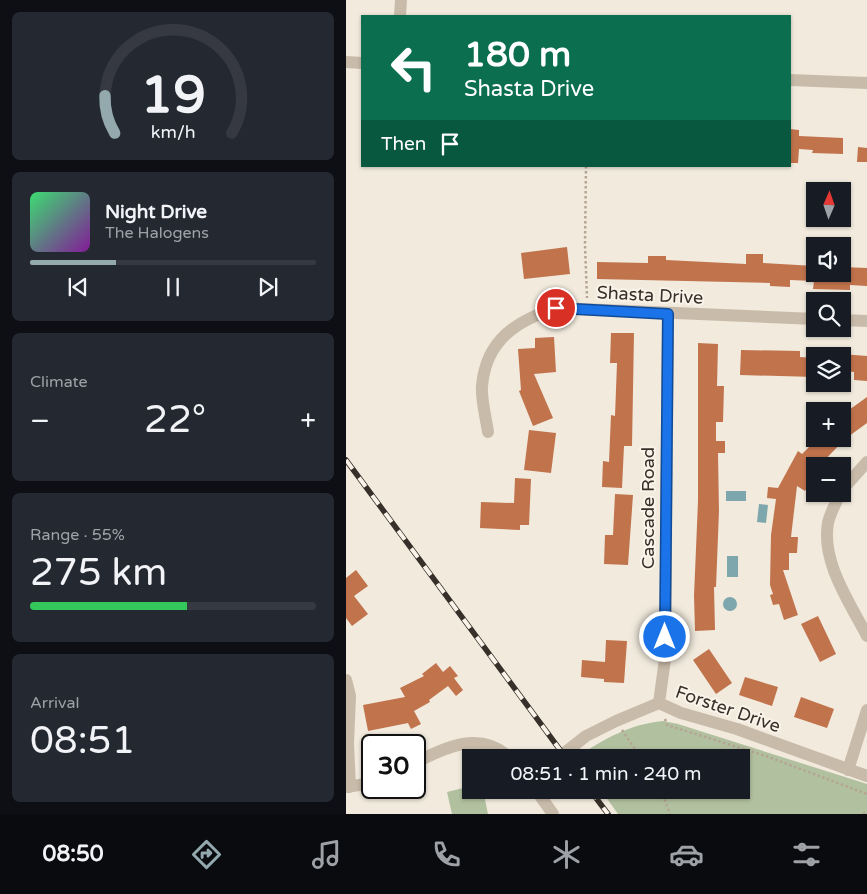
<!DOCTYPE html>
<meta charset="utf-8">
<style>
:root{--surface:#171b24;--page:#242831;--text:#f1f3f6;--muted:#9ea1a6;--line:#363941;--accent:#93a9ae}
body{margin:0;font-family:"Varela Round",sans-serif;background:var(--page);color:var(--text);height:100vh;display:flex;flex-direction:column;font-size:19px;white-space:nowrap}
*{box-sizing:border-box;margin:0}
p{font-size:16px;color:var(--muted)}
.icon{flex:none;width:28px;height:28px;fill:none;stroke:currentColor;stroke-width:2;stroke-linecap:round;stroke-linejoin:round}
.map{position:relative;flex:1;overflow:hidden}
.details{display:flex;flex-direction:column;gap:12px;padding:12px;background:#0d0f14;width:346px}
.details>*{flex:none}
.banner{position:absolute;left:15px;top:15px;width:430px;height:152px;border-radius:0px;box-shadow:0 1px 4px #0004;background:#0b6e4f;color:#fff;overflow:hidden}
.needle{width:32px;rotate:2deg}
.tools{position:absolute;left:460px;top:182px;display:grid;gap:10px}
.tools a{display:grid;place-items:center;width:45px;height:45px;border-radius:0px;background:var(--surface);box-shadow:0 1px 4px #0004;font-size:25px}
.speed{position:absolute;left:15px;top:734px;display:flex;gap:10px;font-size:25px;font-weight:700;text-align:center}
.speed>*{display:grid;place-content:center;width:65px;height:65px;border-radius:50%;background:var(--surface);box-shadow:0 1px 4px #0004;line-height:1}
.speed .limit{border:2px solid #111;border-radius:8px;background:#fff;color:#111}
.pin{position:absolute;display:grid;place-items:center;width:42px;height:42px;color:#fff;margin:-21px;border:2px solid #fff;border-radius:50%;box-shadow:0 1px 5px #0007}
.me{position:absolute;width:55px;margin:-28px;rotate:0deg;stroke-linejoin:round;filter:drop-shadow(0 0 4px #0008)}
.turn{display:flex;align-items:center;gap:18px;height:105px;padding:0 20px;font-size:22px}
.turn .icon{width:65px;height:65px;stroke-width:2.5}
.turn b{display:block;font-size:35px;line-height:42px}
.then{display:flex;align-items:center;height:48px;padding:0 20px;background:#0003;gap:10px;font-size:19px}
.big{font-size:38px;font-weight:600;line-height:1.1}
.details .tile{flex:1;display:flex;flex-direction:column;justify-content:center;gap:8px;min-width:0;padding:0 18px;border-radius:8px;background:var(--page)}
.details .dial{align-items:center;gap:0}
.dial svg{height:130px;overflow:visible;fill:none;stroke:var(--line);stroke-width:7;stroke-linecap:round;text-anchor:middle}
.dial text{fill:var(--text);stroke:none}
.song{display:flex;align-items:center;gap:15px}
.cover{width:60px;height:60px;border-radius:8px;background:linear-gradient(135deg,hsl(140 70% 55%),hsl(290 70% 35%))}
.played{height:5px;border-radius:2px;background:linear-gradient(90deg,var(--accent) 30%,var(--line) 30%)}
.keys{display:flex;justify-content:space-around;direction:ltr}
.heat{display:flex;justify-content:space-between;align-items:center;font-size:28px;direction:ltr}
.charge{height:8px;border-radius:4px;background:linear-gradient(90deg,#34c759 55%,var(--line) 0)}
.trip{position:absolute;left:116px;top:749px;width:288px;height:50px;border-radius:0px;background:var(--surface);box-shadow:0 1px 4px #0004;font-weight:600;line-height:50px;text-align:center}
.dock{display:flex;height:80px;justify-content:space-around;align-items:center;background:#090b0e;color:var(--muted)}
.dock .icon{width:35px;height:35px}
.dock .current{color:var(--accent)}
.dock b{font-size:22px;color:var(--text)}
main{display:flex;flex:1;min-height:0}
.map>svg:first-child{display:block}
</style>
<main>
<section class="details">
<div class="tile dial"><svg viewBox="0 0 100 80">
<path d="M14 69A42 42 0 1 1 86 69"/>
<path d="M14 69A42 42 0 0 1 8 46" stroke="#93a9ae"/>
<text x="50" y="56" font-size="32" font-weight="700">19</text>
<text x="50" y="72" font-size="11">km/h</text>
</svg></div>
<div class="tile">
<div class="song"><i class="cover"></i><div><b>Night Drive</b><p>The Halogens</p></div></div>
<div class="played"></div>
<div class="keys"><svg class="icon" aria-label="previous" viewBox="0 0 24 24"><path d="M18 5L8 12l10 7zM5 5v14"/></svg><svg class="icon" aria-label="pause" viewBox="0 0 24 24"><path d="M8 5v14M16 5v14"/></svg><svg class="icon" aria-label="next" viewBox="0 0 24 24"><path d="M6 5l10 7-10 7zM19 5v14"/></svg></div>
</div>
<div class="tile"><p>Climate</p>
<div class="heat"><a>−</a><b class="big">22°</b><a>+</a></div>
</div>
<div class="tile"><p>Range · 55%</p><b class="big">275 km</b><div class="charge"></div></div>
<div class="tile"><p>Arrival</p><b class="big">08:51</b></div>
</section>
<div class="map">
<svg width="521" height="814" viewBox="0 0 521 814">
<rect width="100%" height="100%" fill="#f1eadd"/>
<path fill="#b1c09e" d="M317,721l15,3 189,60v30h-249l-17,-24h140v-32l-164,-1c27,-18 53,-33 86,-36z
M125,786v4h12l5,24h-36l-5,-22z"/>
<path fill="#7da7ad" d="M380,491h20v10h-20z
M413,504l9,1 -2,18 -9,-1z
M381,556h11v21h-11z
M377 604a7 7 0 1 1 14 0a7 7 0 1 1-14 0Z"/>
<path fill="#c1734c" d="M444,129l9,1v6l44,2v16l-31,-1 1,-3 -14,-1 -1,14h-8z
M512,147l9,1v14h-10z
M221,247l3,27 -46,5 -3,-26z
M400,254h17v9l52,3v8h27v-7l25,1v18l-17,-1v5l-37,-1 1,-8 -24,-1v7l-20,-1v-3l-173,-4v-17l51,1v-7h18v4l80,4z
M265,333h23l-2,113h-8l-2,42 -20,-1 1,-26 6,1 2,-47 4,1 2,-53h-7z
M208,337l2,35 -22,2 19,44 -20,8 -14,-35 2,-1 -3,-41 17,-1v-10z
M352,343l20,1 -1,42h7l-1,36h-7v19h9v12h-7l1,58 -3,76h-2l1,43 -20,1 -1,-35 4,-95z
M395,350l59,1v6l15,1v19l-75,-2z
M496,354l25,2v25l-13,-1v-8l-12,-1z
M521,397v26l-22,16 -26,27h-4v7l-10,18 -8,-5 -6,51h7l-1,16h-8v17h-6l15,45 -14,5 -5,-16 -6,1 -3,-10 3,-1 -3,-9 1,-50 5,-36 -9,-1 1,-11 10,1 20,-37 4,3 15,-15h25v-24z
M183,430l27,3 -5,40 -27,-3z
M169,478l16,1 -2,46h-9v5l-40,-2 1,-26 33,1z
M269,494l18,1 -5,70 -24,-1 1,-29h8z
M10,570l12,16 -14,10 14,18 -16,12 -6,-8v-40z
M472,616l18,38 -16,8 -19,-38z
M260,640l21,1 -3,42 -20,-1v-3l-23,-2 1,-17 23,2z
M363,649l23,34 -16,11 -23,-34z
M90,663l7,9 7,-6 8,10 -4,2 9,12 -7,6 -8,-10 -19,14 1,2 -16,9 7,13 -10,5 -3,-6 -40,8 -5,-26 42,-8 -5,-9 24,-12 -2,-2z
M399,677l33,10 -6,19 -33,-11z
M455,697l33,12 -7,19 -33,-11z"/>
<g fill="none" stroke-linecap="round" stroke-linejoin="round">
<path stroke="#b5a594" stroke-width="2.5" stroke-dasharray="2.5 2.5" stroke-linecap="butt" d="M240,166l-1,79 2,53
M319,719l2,6 99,31 101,38
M276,730l19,28
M315,790l9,24
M517,814l4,-2"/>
<path stroke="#c9bba9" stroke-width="12" d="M54,16l1,-16
M0,62l16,1
M444,80l77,3
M496,320l25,1
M142,432c-2,-14 -7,-32 -6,-46 4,-46 35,-66 75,-78l258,11
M496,490l25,-28
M494,494c-4,9 -10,19 -12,29 -7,39 22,80 39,113
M0,680l4,16 -2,47 2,44
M313,703l6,-44 3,-345
M212,758l28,-22 30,-15 43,-18 22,10 56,16 130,47
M69,763c30,-16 66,-33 95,-5
M502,770l19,-60
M0,787l26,-4
M190,790l17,24"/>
<defs>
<path id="rail" d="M0,460l220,298
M244,790l18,24"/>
</defs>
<use href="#rail" stroke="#372f29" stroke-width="5.5"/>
<use href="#rail" stroke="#f9f3e9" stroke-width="4" stroke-dasharray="11" stroke-linecap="butt"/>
</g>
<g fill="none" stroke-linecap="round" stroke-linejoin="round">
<defs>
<path id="route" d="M210,308l112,6 -3,323"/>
</defs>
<use href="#route" stroke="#114b97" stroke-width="12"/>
<use href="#route" stroke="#1a73e8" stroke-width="9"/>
</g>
<g text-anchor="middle" stroke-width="4" stroke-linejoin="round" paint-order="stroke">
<g font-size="18" fill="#372f29" stroke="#f9f3e9">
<text transform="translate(304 295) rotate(3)" y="6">Shasta Drive</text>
<text transform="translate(302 508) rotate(-90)" y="6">Cascade Road</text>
<text transform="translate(382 709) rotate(19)" y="6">Forster Drive</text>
</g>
</g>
</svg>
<div class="tools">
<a><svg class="needle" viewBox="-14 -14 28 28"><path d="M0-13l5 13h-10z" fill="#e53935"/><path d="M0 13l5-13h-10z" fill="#9ea1a6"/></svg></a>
<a><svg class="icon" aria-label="sound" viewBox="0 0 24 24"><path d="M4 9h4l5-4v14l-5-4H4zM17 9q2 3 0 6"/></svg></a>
<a><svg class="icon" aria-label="search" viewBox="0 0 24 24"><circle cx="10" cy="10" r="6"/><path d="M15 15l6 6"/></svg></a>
<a><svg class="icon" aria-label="layers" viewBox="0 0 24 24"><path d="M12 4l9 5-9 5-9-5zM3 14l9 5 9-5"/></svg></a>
<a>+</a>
<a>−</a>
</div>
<div class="speed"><div class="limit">30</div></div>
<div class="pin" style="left:210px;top:308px;background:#d93025"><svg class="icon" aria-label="arrive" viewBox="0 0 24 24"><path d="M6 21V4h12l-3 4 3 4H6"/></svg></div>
<svg class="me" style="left:319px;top:637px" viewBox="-20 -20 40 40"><circle r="17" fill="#1a73e8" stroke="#fff" stroke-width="3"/><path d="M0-11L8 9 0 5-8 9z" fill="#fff"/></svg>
<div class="trip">08:51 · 1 min · 240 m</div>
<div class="banner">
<div class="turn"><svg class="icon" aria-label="left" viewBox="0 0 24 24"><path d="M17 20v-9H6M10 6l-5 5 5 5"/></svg><div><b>180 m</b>Shasta Drive</div></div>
<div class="then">Then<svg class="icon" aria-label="arrive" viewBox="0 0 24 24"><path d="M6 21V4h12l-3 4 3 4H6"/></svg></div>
</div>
</div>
</main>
<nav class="dock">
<b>08:50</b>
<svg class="icon current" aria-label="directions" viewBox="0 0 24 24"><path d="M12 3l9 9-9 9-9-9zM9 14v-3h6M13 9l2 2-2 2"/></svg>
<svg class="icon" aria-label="music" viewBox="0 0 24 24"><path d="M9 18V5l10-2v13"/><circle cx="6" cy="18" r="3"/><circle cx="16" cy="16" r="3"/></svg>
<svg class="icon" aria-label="phone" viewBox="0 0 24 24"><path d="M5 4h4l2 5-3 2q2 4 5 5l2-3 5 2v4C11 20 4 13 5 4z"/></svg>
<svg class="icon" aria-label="climate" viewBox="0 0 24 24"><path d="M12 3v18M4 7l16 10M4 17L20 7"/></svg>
<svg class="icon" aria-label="car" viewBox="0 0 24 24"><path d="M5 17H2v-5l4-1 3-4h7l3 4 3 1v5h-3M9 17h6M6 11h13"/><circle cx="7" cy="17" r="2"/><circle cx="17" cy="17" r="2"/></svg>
<svg class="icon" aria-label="filters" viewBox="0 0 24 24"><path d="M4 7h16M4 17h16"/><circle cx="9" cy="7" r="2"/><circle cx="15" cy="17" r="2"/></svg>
</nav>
